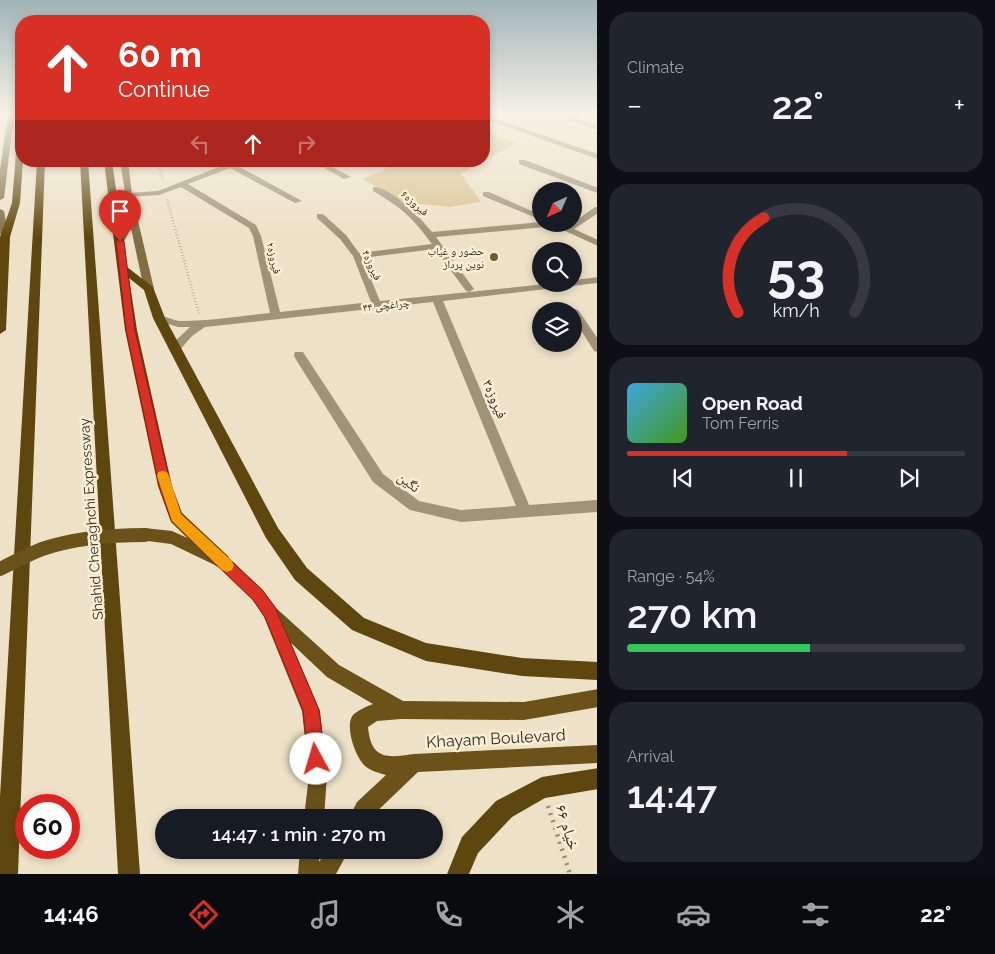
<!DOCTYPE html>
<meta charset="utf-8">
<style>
:root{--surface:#171b24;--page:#20242c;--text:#f1f3f6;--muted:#9ea1a6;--line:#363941;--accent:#d93025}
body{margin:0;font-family:Raleway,"Noto Naskh Arabic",sans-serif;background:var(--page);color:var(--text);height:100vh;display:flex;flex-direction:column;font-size:19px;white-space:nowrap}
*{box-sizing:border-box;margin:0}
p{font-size:16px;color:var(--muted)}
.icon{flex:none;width:28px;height:28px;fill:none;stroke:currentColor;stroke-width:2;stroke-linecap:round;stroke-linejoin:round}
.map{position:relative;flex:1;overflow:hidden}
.panel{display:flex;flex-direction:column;gap:12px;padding:12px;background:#0d0f14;width:398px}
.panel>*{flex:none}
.hud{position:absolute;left:15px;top:15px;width:475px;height:152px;border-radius:20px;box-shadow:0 2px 8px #0003;background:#d93025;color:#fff;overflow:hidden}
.needle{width:32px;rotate:225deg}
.buttons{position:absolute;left:532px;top:182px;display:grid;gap:10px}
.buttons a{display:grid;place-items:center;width:50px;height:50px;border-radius:50%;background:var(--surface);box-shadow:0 2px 8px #0003;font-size:25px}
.speed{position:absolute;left:15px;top:794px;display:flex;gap:10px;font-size:25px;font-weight:700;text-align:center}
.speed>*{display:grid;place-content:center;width:65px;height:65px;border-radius:50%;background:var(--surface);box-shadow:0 2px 8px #0003;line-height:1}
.speed .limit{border:8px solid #d22;background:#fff;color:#111}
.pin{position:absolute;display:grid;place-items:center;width:42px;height:42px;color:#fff;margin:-51px -21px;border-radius:50% 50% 50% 0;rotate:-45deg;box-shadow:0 0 5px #0007}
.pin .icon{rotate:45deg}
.me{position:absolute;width:55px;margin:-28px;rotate:354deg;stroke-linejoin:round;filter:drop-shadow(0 0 4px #0008)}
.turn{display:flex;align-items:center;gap:18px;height:105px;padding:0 20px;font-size:22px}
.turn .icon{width:65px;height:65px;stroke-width:2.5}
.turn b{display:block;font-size:35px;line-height:42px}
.lanes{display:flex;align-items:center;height:48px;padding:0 20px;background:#0003;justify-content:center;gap:25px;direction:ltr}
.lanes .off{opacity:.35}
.big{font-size:38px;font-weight:600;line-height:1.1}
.panel .card{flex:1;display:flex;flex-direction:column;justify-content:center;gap:8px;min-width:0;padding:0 18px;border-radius:20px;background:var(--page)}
.panel .dial{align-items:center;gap:0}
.dial svg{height:130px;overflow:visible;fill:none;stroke:var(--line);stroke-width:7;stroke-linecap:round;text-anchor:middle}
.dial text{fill:var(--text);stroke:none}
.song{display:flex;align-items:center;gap:15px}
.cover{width:60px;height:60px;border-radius:8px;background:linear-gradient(135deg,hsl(200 70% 55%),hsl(100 70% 35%))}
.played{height:5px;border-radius:2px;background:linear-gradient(90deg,var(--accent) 65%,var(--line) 65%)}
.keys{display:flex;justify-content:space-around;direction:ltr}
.heat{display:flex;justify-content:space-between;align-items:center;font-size:28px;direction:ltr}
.charge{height:8px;border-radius:4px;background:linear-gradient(90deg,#34c759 54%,var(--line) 0)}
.trip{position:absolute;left:155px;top:809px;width:288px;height:50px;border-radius:25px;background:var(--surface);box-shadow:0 2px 8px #0003;font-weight:600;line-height:50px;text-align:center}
.tabs{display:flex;height:80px;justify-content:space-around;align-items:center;background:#090b0e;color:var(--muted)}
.tabs .icon{width:35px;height:35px}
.tabs .current{color:var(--accent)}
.tabs b{font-size:22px;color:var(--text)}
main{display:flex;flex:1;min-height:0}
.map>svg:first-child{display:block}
</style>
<main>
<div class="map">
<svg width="598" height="874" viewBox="0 0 598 874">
<rect width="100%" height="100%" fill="#ede1c7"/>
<path fill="#dbc392" d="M484,131l32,12 -32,18z
M403,161h80l-22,13 20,28 -31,5 -47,-5 -40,-23z"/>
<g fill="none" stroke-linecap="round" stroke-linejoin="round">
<path stroke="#928977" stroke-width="2" stroke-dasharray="0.5 2" stroke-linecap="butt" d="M157,161l6,20
M167,199l1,5"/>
<path stroke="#928977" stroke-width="2.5" stroke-dasharray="0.5 2.5" stroke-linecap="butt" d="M168,203l31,111"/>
<path stroke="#928977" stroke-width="4.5" stroke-dasharray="2 5.5" stroke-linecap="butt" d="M548,806l22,68"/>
<path fill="#a09378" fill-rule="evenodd" d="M553,114h11l34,12v4z
M484,115l114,39v5l-114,-40z
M519,160h6l73,28v5l-79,-29z
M234,161h10l-8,4 66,36 -7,2 -65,-35 -42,16 68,41 5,11 19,76 91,-10 -18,-46 -13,-17 -23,-21v-4h6l23,21 13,18 73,-9c-20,-27 -30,-36 -59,-53v-4c17,-1 49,32 59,45l109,-10v2h8l-4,3 -109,10 38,52 -5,3 76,-8h29v-4l24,-3v6l-155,18 86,204 69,-5v12l-137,10 -51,-12 -37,-28 -78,-124 -1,-3 1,-3h8l80,122 36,27 42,9 55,-4 -83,-204 -228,25 -13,9 -13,15h-8l-1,-3 1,-3 19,-18h-12l-23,-7v-4c9,-2 18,5 27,5 30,0 59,-5 88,-8l-17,-77 -4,-8 -68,-41 -22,8 -31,2 -4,-2 4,-2 30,-2zM435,249l31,42 3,1 -89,9 -18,-43z
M312,161h9l30,16 -7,2z
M483,192h6l52,23v5l-58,-24z
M595,207h3v6l-24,16 24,11v6l-48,-22h11l6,2 7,-2v-2z
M574,309l4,1 20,29v13l-4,-1 -20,-32v-8h-5z"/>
<path fill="#806d43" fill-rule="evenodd" d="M8,114h6l-10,84 -4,2v-30z
M120,161h8l4,34 22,94 -5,3 -5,-3 -13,-61 -8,15 -7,-2 13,-24z
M0,209l4,2 5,26 -4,3 -3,-1 -2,-6z"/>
<path fill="#6a5219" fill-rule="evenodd" d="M145,528l27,3 55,25 36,34 13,18 63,57 64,36 121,1 74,-13v18l-74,13 -123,-1 -24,2 -9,6c3,33 19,31 46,27l184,-9v18l-180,9 -48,46h-21l8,-16 29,-27c-7,-2 -15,-4 -21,-9 -9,-8 -21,-40 -12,-51 4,-4 14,-9 20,-11l-46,-27 -36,-34 29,68 7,64 -3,43h-20l5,-43 -7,-64 -38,-94 -11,-17 -36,-34 -46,-22 -31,-4 -2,-5 2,-5z
M300,850h20l-1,12 8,-12h22l-13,24h-38z"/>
<path fill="#5e470e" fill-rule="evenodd" d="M18,127h3v34h2l-3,42 -10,34 -4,93 -6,4v-97l12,-34z
M37,161h8l-27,713h-18v-77z
M80,161h8l52,713h-22z
M104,161h8l15,106 26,20 12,31 113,210 29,40 57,50 62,25 96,15 76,4v18l-76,-4 -96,-15 -74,-31 -57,-50 -29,-42 -113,-220 -9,-28 -15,-12 8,52 35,156 10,27 46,43 2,5 -2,5 -6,3 -6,-3 -45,-44 -13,-36 -33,-156z
M598,768v21l-53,9 -33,19 -34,36 -9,21h-22l15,-37 34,-36 46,-24z"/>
<path stroke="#6a5219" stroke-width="14" d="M0,569c14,-7 27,-14 42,-20 33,-11 68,-14 103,-14"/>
</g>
<linearGradient id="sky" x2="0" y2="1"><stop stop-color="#a0b4b8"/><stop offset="0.48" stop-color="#f7f2e6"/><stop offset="1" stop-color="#f7f2e6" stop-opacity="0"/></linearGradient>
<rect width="598" height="237" fill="url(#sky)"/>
<path fill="#d93025" stroke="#8d1f18" d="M120,239l4,2 11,89 36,156 10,28 81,76 13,17 44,103 6,49 -3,6 -6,2 -6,-2 -2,-6 -5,-49 -38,-93 -12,-17 -81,-79 -2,-4 -11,-31 -33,-156 -10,-89z"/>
<path fill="#f59e0b" d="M163,471l4,1 2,4 12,38 51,47 2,5 -2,4 -5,2 -5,-2 -50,-49 -15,-45 1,-4z"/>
<circle fill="#715b2b" stroke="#faeed4" stroke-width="2" cx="494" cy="257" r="5"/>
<g text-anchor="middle" stroke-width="5" stroke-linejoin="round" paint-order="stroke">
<g font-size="11" fill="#302c22" stroke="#faeed4">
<text transform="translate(415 203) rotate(41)" y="4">فیروزه۶</text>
<text transform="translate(274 258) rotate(77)" y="4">فیروزه۲</text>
<text transform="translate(372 265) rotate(65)" y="4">فیروزه۴</text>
<text transform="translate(386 305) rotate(-6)" y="4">چراغچی ۴۴</text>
</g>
<g font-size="11" fill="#302c22" stroke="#faeed4" text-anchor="end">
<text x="484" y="255">حضور و غیاب<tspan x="484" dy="13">نوین پرداز</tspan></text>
</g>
<g font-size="14" fill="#302c22" stroke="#faeed4">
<text transform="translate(495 399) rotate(67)" y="5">فیروزه۳</text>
<text transform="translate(409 482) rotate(37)" y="5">نگین</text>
<text transform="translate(91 519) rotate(-94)" y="5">Shahid Cheraghchi Expressway</text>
</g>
<g font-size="16" fill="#302c22" stroke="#faeed4">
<text transform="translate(496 738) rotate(-3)" y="6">Khayam Boulevard</text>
<text transform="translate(568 827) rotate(72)" y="6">خیام ۶۶</text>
</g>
</g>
</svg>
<div class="buttons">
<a><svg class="needle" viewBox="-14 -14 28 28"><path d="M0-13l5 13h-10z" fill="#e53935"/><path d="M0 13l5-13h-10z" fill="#9ea1a6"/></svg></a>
<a><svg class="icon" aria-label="search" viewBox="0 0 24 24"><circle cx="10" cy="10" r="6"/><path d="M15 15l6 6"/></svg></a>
<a><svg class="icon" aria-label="layers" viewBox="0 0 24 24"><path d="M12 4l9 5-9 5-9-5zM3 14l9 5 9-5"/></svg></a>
</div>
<div class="speed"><div class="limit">60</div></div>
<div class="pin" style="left:120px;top:241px;background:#d93025"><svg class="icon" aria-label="arrive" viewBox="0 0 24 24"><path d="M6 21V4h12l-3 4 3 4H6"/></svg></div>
<svg class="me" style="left:316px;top:759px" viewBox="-20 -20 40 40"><circle r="19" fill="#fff"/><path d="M0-13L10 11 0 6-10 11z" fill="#d93025"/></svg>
<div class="trip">14:47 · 1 min · 270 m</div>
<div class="hud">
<div class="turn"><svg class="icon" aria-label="ahead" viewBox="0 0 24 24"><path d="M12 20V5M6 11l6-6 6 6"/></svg><div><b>60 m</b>Continue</div></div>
<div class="lanes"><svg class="icon off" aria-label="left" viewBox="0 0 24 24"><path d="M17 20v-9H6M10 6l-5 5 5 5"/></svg><svg class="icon" aria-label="ahead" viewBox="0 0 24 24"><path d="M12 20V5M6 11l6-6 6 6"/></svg><svg class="icon off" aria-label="right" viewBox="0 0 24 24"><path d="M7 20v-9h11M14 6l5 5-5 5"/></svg></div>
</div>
</div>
<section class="panel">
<div class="card"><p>Climate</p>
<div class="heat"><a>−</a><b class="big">22°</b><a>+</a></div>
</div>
<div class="card dial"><svg viewBox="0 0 100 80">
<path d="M14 69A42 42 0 1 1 86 69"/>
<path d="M14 69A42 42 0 0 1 30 11" stroke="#d93025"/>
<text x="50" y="56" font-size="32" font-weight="700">53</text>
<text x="50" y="72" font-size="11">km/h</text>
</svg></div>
<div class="card">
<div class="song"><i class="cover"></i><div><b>Open Road</b><p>Tom Ferris</p></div></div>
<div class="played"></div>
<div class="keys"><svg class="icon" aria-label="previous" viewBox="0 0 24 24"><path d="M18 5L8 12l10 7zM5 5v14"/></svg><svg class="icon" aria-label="pause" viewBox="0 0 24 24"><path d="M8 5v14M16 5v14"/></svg><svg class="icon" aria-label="next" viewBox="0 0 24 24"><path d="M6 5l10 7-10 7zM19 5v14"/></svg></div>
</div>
<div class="card"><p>Range · 54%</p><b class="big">270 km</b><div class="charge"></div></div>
<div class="card"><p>Arrival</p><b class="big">14:47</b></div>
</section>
</main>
<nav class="tabs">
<b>14:46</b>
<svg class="icon current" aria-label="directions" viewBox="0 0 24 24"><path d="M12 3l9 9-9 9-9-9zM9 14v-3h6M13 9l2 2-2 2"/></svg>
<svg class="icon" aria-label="music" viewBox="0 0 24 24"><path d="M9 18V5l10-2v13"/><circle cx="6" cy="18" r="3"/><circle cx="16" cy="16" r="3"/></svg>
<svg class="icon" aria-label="phone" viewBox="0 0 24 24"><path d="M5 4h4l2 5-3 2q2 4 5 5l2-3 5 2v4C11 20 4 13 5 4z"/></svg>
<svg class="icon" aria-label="climate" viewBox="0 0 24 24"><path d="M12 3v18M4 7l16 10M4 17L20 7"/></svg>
<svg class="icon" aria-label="car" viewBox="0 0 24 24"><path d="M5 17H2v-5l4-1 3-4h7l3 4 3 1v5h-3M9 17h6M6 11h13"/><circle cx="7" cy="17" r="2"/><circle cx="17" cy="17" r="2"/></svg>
<svg class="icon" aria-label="filters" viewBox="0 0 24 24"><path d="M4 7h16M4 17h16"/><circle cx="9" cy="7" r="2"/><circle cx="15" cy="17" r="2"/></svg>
<b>22°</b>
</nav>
